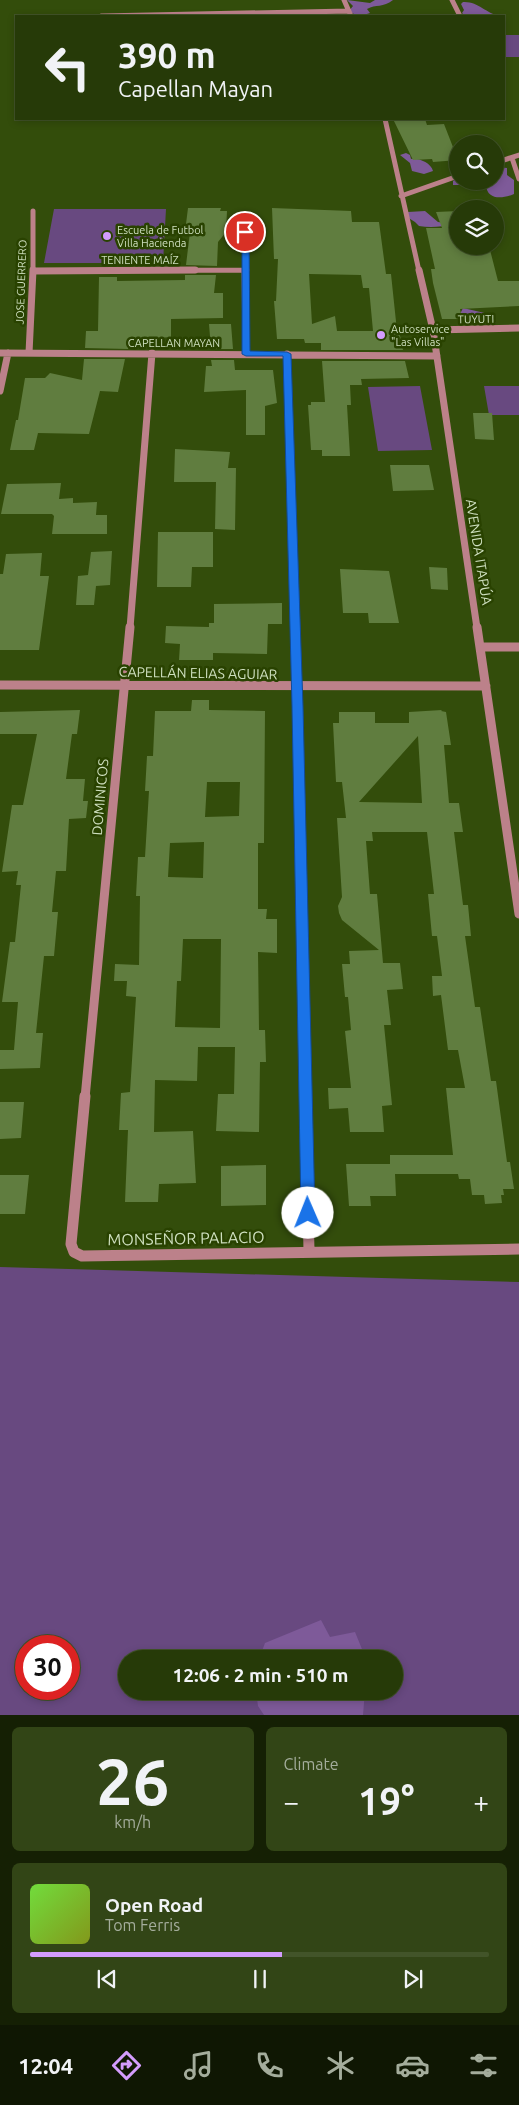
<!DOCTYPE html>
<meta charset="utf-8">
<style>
:root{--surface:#263a08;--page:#324516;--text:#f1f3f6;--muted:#a4ad9c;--line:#425429;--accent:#d39cfd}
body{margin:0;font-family:Ubuntu,sans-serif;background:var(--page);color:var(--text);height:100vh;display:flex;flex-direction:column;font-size:19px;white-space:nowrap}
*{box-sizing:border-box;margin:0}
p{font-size:16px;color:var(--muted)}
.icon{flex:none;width:28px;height:28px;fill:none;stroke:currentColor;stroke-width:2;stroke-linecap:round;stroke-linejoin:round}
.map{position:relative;height:1715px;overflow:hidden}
.panel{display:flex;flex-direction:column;gap:12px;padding:12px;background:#152004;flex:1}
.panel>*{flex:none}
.hud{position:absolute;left:15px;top:15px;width:490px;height:105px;border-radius:0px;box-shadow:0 2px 8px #0003,0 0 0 1px var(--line);background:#263a08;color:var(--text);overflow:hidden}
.fabs{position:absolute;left:449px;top:135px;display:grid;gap:10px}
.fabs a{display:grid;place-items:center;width:55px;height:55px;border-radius:50%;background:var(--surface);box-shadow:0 2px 8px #0003,0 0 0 1px var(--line);font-size:25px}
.speed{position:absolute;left:15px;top:1635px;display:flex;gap:10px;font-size:25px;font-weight:700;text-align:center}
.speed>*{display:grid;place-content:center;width:65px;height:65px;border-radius:50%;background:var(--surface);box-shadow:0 2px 8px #0003,0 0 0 1px var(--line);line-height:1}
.speed .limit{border:8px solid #d22;background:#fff;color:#111}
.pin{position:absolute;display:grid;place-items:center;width:42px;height:42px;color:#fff;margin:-21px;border:2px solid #fff;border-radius:50%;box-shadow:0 1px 5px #0007}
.me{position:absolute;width:55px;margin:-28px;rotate:359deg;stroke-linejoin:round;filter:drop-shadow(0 0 4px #0008)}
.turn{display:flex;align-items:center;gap:18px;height:105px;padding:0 20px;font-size:22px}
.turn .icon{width:65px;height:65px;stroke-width:2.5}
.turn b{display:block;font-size:35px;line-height:42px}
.big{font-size:38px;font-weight:700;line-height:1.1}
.panel .tile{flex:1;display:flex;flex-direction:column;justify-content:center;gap:8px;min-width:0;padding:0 18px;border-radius:8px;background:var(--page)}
.panel .dial{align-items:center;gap:0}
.dial b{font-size:65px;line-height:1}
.song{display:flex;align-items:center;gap:15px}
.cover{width:60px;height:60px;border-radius:8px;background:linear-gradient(135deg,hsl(100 70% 55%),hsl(70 70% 35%))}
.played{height:5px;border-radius:2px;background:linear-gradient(90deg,var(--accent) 55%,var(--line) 55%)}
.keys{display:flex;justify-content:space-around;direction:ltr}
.heat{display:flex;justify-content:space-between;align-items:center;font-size:28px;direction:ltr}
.panel .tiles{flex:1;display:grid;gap:12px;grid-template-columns:1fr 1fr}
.tile:last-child{grid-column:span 2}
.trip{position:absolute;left:118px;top:1650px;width:285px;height:50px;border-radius:25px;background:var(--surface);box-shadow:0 2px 8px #0003,0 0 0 1px var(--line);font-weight:700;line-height:50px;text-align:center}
.tabs{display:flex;height:80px;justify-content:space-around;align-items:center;background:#0f1703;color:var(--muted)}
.tabs .icon{width:35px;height:35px}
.tabs .on{color:var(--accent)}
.tabs b{font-size:22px;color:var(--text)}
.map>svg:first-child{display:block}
</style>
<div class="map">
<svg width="519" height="1715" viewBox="0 0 519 1715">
<rect width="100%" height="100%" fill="#334d0b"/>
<path fill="#684980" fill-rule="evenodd" d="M504,35h15v22h-15z
M54,209h112l-3,54h-119z
M420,386l12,64 -54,1 -10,-64z
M484,386h35v29h-30z
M0,1267l519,15v433h-519zM26,1646h43v43h-43zM126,1659h268v32h-268z"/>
<path fill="#7e5a99" d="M347,0l23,3 5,-3h18c-10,8 -17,4 -26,9l3,4c-7,3 -16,3 -21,-2l4,-5z
M463,2c15,-1 22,11 37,14h-35l-3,-3 2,-3 -3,-6z
M406,153l4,2 1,4c8,-1 20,4 22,12l-9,3 -12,-3 -2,-8 -10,-8z
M497,167l10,1v7l7,5v14c-12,5 -27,6 -28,-9h-33v-4l4,-3 1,3h37v-12z
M425,211l13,11 14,2c-10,3 -22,4 -33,2l-4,-4 -8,-5 -1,-4 2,-1z
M463,308l26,6 7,9 -5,2 -30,-7 -2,-2z
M321,1620l9,17 25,-5 11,27h-107l6,-16z
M256,1691h109l-2,24h-99l-6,-9z"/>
<path fill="#607d3f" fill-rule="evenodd" d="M393,119h32l2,6 17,-1 14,36 -25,2 -1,-3 -19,1z
M188,208h33l-1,3h7l-1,21 -8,10 -1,24 -31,-1 4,-33h-5z
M272,208l79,3 1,11h27l7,52h5l6,57h2l4,19h-82v-7h-16l-1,-4h-27l-3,-38h2l2,-42h-4zM309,274l52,1 2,13h6l4,43h-36l-2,-15 -23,8z
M458,211v35h31l9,35h21v25l-59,3 2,10h-20l-9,-36 -2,-14h4l-9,-41h16l-6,-16z
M185,275h31l-2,18h9v25l-52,1v18l-40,3 -3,9 -43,-1 1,-17h12l1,-54h18v4l68,-1z
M209,324h22l2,25h-22z
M84,359h41l-7,33 -18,-1 -11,43 -51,-1 -4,17h-24l6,-30h2l7,-42h20l5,-5 32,7z
M211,360h23l1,10h38l4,33 -12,3v29h-19v-45l-42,2 2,-26h6z
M322,361h83l4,17 -48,1 1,6h-12l1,20h-4l3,51h-28v-6h-11l-3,-45h3v-3h14z
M473,413h19l2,27 -19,-1z
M175,449l55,3 -2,16h8l-1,62 -20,-1 1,-47h-42z
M390,465h39l5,25 -41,1z
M61,483l-2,16 14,-1v5l24,-1 -1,13h11v19h-55l2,-18 -2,-2h-51l6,-30z
M158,532h55v35h-21l-1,20h-34z
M112,551l-2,34 -14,1 -2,19h-18l2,-29 10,-1 3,-23z
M42,553l-2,23h9l-10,74h-39v-76h3l3,-20z
M429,567l18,1 1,22 -17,-1z
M340,569l49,2 10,52h-30l-1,-10h-25z
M282,603v21h-14l-1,30 -54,-1v7h-34l1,-16 -15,-1 1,-17 43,1v-4h5v-19z
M192,700h17v10l56,1 -1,132h-6v66h9l-1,10h11v34l-19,-1 1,78h6l1,32h-6l-1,70 -43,-1 2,-37h16l1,-47h-37l-1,34 -42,-1 -1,52 39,-1 3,52 -37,1 -1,18h-33l3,-72h-9l2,-37 9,-1 6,-95 -10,-1 1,-15h-13l1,-17 24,1 1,-69h-4l2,-39h7l4,-66h-4l2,-35h6l2,-45h36zM207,782h33l-1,34 -34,1zM204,842l-1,36 -35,-1 2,-34zM183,939h38l-1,89 -45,-1 2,-46h4z
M80,710l-3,24h-5l-6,45h19l-2,22h5l-2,17 -17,1 -3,52h-10l-4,41h6l-4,44h-10l-8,77h7l-3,35 -40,1v-19h14l4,-48h-16l8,-60h5l6,-57h-5l2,-14 -16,1 10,-67h11l14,-71h-37v-22z
M442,710l-1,1 5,1 5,33h-7l5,58h10l4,29h-9l9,73h5l3,31h-6l10,71h5l11,74h5l11,81h3l4,27h-11l1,6h-3l1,8 -17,1 -1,-9h-12l-2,-16h-11l-1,-5h-63l1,22h-26l1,10h-22l-3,-42h44v-9h63l-7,-67h19l-7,-38h-10l-7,-55 -8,1 -1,-20h10l-5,-40h-5l-4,-42h6l-7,-62h-55l1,9h-7l4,53h7l6,69h17l3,26 -16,1 4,35h-7l8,80 -10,1 2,26h-34l-2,-24 -19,1 -1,-21h23l-6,-57 6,-1 -3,-33h-3l-3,-33h8l-1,-13 30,-1 -37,-30 -3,-7 -1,-7 4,-9 -5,-79h9l-4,-36h-6l-3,-59h6v-11h36v11h34v-11zM418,736l4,67 -63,-1 51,-57z
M0,1102h24l-3,36 -21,1z
M266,1165v40l-45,1v-40z
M0,1175h29l-4,39h-25z"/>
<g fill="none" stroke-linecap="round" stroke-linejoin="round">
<path stroke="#bc818a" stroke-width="5" d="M344,0l7,16
M452,0l8,16
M101,16l248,-5
M385,119l34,152
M512,158l7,21
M495,163l24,-8
M401,196l57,-20
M245,214v57
M33,271l214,-1
M33,271v-60"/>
<path stroke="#bc818a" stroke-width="7" d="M245,270l1,84
M419,270l14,60 44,298
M33,271l162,-1
M433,330l86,-2
M0,353l437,3
M29,353l4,-83
M287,354l8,274
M0,391l8,-38
M130,628l22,-275"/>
<path stroke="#bc818a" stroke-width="9" d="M295,627l11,471
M477,627l42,287
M481,647h38
M0,685l486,1
M85,1098l45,-471"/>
<path stroke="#bc818a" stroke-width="11" d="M85,1096l-14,148 3,8 8,4 437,-7
M306,1096l3,156"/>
</g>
<path fill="#1a73e8" stroke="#114b97" d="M245,230l4,2 1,119 37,1 4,2 12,352 12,507 -2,4 -5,2 -5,-2 -2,-4 -9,-507 -9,-350h-37l-4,-2v-122z"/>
<g fill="#d39cfd" stroke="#294200" stroke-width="2">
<circle cx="107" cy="236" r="5"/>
<circle cx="381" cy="335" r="5"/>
</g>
<g text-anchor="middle" stroke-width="5" stroke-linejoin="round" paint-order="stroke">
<g font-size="11" fill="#cedfbe" stroke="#294200" text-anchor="start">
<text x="117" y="234">Escuela de Futbol<tspan x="117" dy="13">Villa Hacienda</tspan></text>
<text x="391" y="333">Autoservice<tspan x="391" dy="13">"Las Villas"</tspan></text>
</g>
<g font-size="11" fill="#cedfbe" stroke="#294200">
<text x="140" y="264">TENIENTE MAÍZ</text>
<text transform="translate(21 282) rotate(-88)" y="4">JOSE GUERRERO</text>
<text transform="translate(476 319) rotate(-1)" y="4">TUYUTI</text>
<text x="174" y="347">CAPELLAN MAYAN</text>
</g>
<g font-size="14" fill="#cedfbe" stroke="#294200">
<text transform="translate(479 552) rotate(81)" y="5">AVENIDA ITAPÚA</text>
<text transform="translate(198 673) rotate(1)" y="5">CAPELLÁN ELIAS AGUIAR</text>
<text transform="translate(100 797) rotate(-85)" y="5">DOMINICOS</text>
</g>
<g font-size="16" fill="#cedfbe" stroke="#294200">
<text transform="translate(186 1238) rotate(-1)" y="6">MONSEÑOR PALACIO</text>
</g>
</g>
</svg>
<div class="fabs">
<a><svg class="icon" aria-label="search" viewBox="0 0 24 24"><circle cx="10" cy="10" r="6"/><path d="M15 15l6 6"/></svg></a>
<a><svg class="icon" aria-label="layers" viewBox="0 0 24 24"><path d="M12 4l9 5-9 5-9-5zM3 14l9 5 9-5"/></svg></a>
</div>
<div class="speed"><div class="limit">30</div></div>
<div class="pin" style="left:245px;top:232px;background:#d93025"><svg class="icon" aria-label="arrive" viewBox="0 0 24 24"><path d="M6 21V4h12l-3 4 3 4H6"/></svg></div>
<svg class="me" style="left:308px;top:1213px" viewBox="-20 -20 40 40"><circle r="19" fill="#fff"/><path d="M0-13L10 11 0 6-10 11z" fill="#1a73e8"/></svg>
<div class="trip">12:06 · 2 min · 510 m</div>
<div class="hud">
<div class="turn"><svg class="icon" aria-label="left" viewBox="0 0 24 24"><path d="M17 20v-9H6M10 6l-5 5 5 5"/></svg><div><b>390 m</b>Capellan Mayan</div></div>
</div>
</div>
<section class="panel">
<div class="tiles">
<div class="tile dial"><b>26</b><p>km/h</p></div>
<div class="tile"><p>Climate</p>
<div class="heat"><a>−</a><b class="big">19°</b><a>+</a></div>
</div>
<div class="tile">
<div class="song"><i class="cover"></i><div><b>Open Road</b><p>Tom Ferris</p></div></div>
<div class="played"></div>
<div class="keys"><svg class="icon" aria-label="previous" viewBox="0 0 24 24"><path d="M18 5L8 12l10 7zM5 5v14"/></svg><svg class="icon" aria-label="pause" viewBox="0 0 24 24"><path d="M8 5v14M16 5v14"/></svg><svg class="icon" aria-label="next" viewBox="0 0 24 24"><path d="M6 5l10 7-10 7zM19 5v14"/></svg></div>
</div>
</div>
</section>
<nav class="tabs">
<b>12:04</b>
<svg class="icon on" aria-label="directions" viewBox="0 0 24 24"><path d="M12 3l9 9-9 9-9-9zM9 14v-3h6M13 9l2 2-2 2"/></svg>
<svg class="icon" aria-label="music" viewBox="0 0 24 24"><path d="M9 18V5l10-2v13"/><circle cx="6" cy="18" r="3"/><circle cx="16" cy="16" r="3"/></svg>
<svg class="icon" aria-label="phone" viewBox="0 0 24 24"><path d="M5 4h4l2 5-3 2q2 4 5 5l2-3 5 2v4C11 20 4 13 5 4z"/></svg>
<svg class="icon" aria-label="climate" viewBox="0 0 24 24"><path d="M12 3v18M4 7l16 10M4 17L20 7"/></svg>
<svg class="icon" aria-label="car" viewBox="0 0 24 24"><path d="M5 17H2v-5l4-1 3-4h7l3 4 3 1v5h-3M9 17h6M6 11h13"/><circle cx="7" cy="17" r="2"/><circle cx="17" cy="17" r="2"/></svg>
<svg class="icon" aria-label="filters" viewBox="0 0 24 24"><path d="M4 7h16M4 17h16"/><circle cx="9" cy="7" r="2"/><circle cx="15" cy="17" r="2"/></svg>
</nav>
